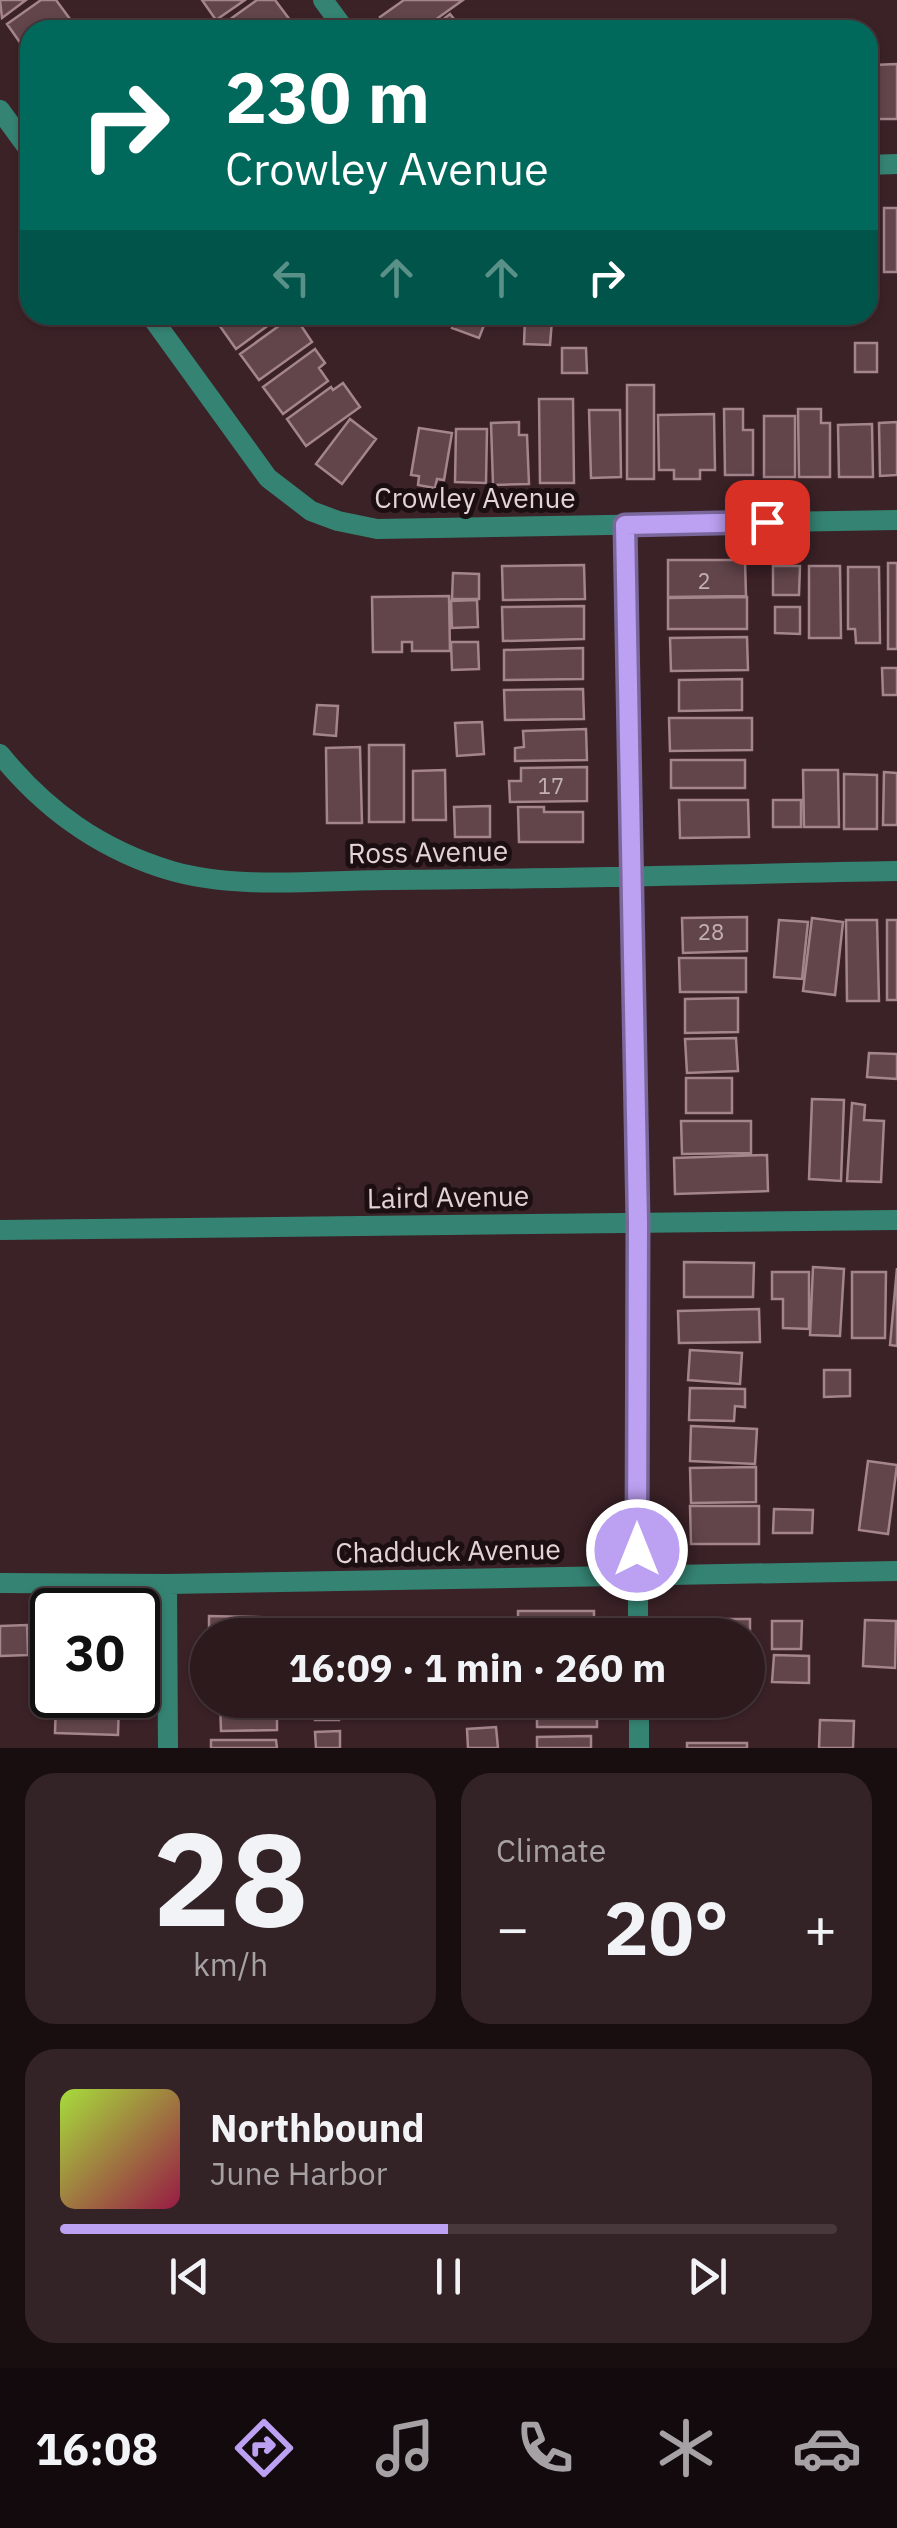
<!DOCTYPE html>
<meta charset="utf-8">
<style>
:root{--surface:#2c1a1d;--page:#342326;--text:#f1f3f6;--muted:#a6a1a4;--line:#48383b;--accent:#bca0f2}
body{margin:0;font-family:"IBM Plex Sans",sans-serif;background:var(--page);color:var(--text);height:100vh;display:flex;flex-direction:column;font-size:38px;white-space:nowrap}
*{box-sizing:border-box;margin:0}
p{font-size:32px;color:var(--muted)}
.icon{flex:none;width:55px;height:55px;fill:none;stroke:currentColor;stroke-width:2;stroke-linecap:round;stroke-linejoin:round}
.map{position:relative;height:1748px;overflow:hidden}
.side{display:flex;flex-direction:column;gap:25px;padding:25px;background:#180e10;flex:1}
.side>*{flex:none}
.hud{position:absolute;left:20px;top:20px;width:858px;height:305px;border-radius:30px;box-shadow:0 2px 8px #0004,0 0 0 2px var(--line);background:#00695c;color:#fff;overflow:hidden}
.speed{position:absolute;left:30px;top:1588px;display:flex;gap:20px;font-size:50px;font-weight:700;text-align:center}
.speed>*{display:grid;place-content:center;width:130px;height:130px;border-radius:50%;background:var(--surface);box-shadow:0 2px 8px #0004,0 0 0 2px var(--line);line-height:1}
.speed .limit{border:5px solid #111;border-radius:15px;background:#fff;color:#111}
.pin{position:absolute;display:grid;place-items:center;width:85px;height:85px;color:#fff;margin:-42px;border-radius:20px;box-shadow:0 5px 15px #0006}
.me{position:absolute;width:110px;margin:-55px;rotate:0deg;stroke-linejoin:round;filter:drop-shadow(0 0 8px #0008)}
.turn{display:flex;align-items:center;gap:35px;height:210px;padding:0 40px;font-size:45px}
.turn .icon{width:130px;height:130px;stroke-width:2.5}
.turn b{display:block;font-size:70px;line-height:85px}
.lanes{display:flex;align-items:center;height:95px;padding:0 40px;background:#0003;justify-content:center;gap:50px;direction:ltr}
.lanes .off{opacity:.35}
.big{font-size:75px;font-weight:800;line-height:1.1}
.side .tile{flex:1;display:flex;flex-direction:column;justify-content:center;gap:15px;min-width:0;padding:0 35px;border-radius:30px;background:var(--page)}
.side .dial{align-items:center;gap:0}
.dial b{font-size:130px;line-height:1}
.song{display:flex;align-items:center;gap:30px}
.cover{width:120px;height:120px;border-radius:15px;background:linear-gradient(135deg,hsl(80 70% 55%),hsl(340 70% 35%))}
.played{height:10px;border-radius:5px;background:linear-gradient(90deg,var(--accent) 50%,var(--line) 50%)}
.keys{display:flex;justify-content:space-around;direction:ltr}
.heat{display:flex;justify-content:space-between;align-items:center;font-size:55px;direction:ltr}
.side .tiles{flex:1;display:grid;gap:25px;grid-template-columns:1fr 1fr}
.tile:last-child{grid-column:span 2}
.trip{position:absolute;left:190px;top:1618px;width:575px;height:100px;border-radius:50px;background:var(--surface);box-shadow:0 2px 8px #0004,0 0 0 2px var(--line);font-weight:800;line-height:100px;text-align:center}
.menu{display:flex;height:160px;justify-content:space-around;align-items:center;background:#120a0c;color:var(--muted)}
.menu .icon{width:70px;height:70px}
.menu .on{color:var(--accent)}
.menu b{font-size:45px;color:var(--text)}
.map>svg:first-child{display:block}
</style>
<div class="map">
<svg width="897" height="1748" viewBox="0 0 897 1748">
<rect width="100%" height="100%" fill="#3b2227"/>
<path fill="#61454a" stroke="#a4858b" stroke-width="2.5" d="M0,0h26l-24,18z
M41,0h15l14,19 -15,11h-25v18l-4,3 -19,-27z
M202,0h43l-29,20z
M257,0h18l15,20 -14,10h-61z
M404,0h59l-42,30h-31l-10,-13z
M450,14l13,16h-33z
M897,64v55h-22l-1,-54z
M868,207h6l1,61h-7z
M884,208h13v64h-13z
M226,315h55v1l-45,33 -19,-27z
M294,315l18,27 -53,38 -19,-26z
M456,315h32l-9,23 -27,-10z
M525,318l27,2 -2,25 -26,-1z
M855,343h22v29h-22z
M562,348h24l1,25h-25z
M315,349l10,14 -6,5 9,13 -45,33 -20,-27z
M343,383l17,24 -54,39 -19,-27 44,-32 2,3z
M627,385h27v94h-27z
M539,399h34l1,84h-34z
M724,409h19v21h10v45h-28z
M798,409h23v14h9v54h-31z
M589,410h31l1,67 -30,1z
M714,414l1,56h-15v9h-26v-9h-15l-1,-55z
M764,416h31v61h-31z
M350,419l26,20 -34,45 -26,-20z
M519,422v13h8l2,49 -36,1 -2,-62z
M897,422v53l-17,1 -1,-53z
M872,424l1,53h-34l-1,-52z
M419,428l33,5 -8,47 -7,-1 -2,9 -17,-3 1,-9 -8,-1z
M456,429h31l-1,54 -31,-1z
M668,560h77l1,36 -78,1z
M888,563h9v86h-9z
M584,565l1,34 -82,1 -1,-34z
M773,566h27l-1,29h-26z
M809,566h31l1,72h-32z
M848,567h31l1,76h-24l-1,-14h-7z
M453,573l26,1v25h-27z
M449,596l1,55h-38v-9h-10v10h-29l-1,-55z
M747,597v32h-79v-31z
M477,600l1,27 -26,1 -1,-27z
M584,606v33l-81,2 -1,-34z
M775,607h25v27l-25,-1z
M747,637l1,33 -77,1 -1,-33z
M451,642h27l1,27 -27,1z
M583,648v31l-79,1v-30z
M882,668h15v27h-14z
M742,679v31l-63,1v-31z
M583,689l1,30 -79,1 -1,-30z
M317,705l21,1 -2,30 -22,-2z
M669,718h83v32l-82,1z
M482,722l2,32 -27,2 -2,-33z
M586,729l1,31 -72,1v-13l9,-1 -1,-16z
M369,745h35v77h-35z
M360,747l2,76h-35l-1,-75z
M671,760h74v28h-74z
M587,767v34l-77,1 -1,-21h12v-13z
M445,770l1,50h-33v-49z
M803,770h35l1,57h-35z
M884,772l13,1v52h-14z
M844,774l33,1v54h-33z
M679,800h69l1,37 -69,1z
M773,800h28v27h-28z
M490,806v31h-35l-1,-30z
M518,807h26v5h39v30h-64z
M747,917v34l-64,2 -1,-35z
M812,918l31,4 -8,73 -32,-4z
M779,920l29,2 -6,57 -28,-2z
M846,920h31l2,81h-32z
M887,920h10v80h-10z
M679,958h67v34h-66z
M738,998v34l-53,1v-34z
M736,1038l2,33 -51,2 -2,-34z
M869,1053l28,1v25l-30,-2z
M686,1078h46v35h-46z
M812,1099l32,1 -3,81 -32,-2z
M852,1103l13,2 -1,15 20,1 -3,61 -34,-1z
M681,1121h70v32l-69,1z
M767,1155l1,36 -93,3 -1,-36z
M684,1262l70,1 -1,34h-69z
M813,1267l31,2 -4,67 -30,-1z
M897,1268v78l-7,-1z
M772,1272h37v57l-26,-1v-29h-11z
M852,1272h34l-1,66h-33z
M759,1309l1,33 -81,1 -1,-32z
M690,1350l52,3 -2,31 -52,-4z
M824,1370h26v26l-26,1z
M690,1388l55,1v18l-10,-1 -1,15 -45,-1z
M691,1426l66,3 -2,35 -65,-3z
M868,1461l29,4 -9,69 -29,-4z
M756,1467v35l-65,1 -1,-35z
M690,1506h69v38h-68z
M774,1509l39,1 -1,23h-39z
M518,1611h76v24h-76z
M209,1616l84,2v17h-84z
M415,1618v17h-32v-16z
M341,1619h33v16h-32z
M681,1619h69v35h-2v-19h-67z
M865,1620l31,1 -1,47 -32,-2z
M423,1621h30v14h-30z
M772,1621h30l-1,28h-29z
M27,1625l1,30 -28,1v-30z
M774,1655l35,1v27l-37,-1z
M220,1700h57v30l-56,1z
M315,1700h25l-1,20h-24z
M537,1700h60v27h-60z
M56,1702l63,2 -1,31 -63,-2z
M820,1720l34,1 -1,27h-34z
M496,1727l2,21h-30l-1,-19z
M340,1731v17h-24l-1,-16z
M591,1736v12h-54v-11z
M211,1740h65l1,8h-66z
M687,1743h60v5h-60z"/>
<g fill="none" stroke-linecap="round" stroke-linejoin="round">
<path stroke="#358473" stroke-width="20" d="M323,0l22,30
M0,110l30,41
M868,165l29,-1
M150,315l118,163 43,33 27,10 39,8 520,-9
M625,525l13,697v413
M0,754c46,57 101,96 172,117 66,19 150,9 218,9 169,-1 338,-6 507,-9
M0,1230l897,-10
M0,1583l167,1 730,-13
M167,1584l1,164
M639,1700v48"/>
</g>
<g fill="none" stroke-linecap="round" stroke-linejoin="round">
<defs>
<path id="route" d="M637,1550l1,-328 -13,-697 142,-3"/>
</defs>
<use href="#route" stroke="#7a689d" stroke-width="25"/>
<use href="#route" stroke="#bca0f2" stroke-width="18"/>
</g>
<g text-anchor="middle" stroke-width="10" stroke-linejoin="round" paint-order="stroke">
<g font-size="22" fill="#c3b0b3">
<text x="704" y="589">2</text>
<text x="551" y="794">17</text>
<text x="711" y="940">28</text>
</g>
<g font-size="28" fill="#e4d3d6" stroke="#1b0f12">
<text x="475" y="508">Crowley Avenue</text>
<text transform="translate(428 852) rotate(-1)" y="10">Ross Avenue</text>
<text transform="translate(448 1197) rotate(-1)" y="10">Laird Avenue</text>
<text transform="translate(448 1551) rotate(-1)" y="10">Chadduck Avenue</text>
</g>
</g>
</svg>
<div class="speed"><div class="limit">30</div></div>
<div class="pin" style="left:767px;top:522px;background:#d93025"><svg class="icon" aria-label="arrive" viewBox="0 0 24 24"><path d="M6 21V4h12l-3 4 3 4H6"/></svg></div>
<svg class="me" style="left:637px;top:1550px" viewBox="-20 -20 40 40"><circle r="17" fill="#bca0f2" stroke="#fff" stroke-width="3"/><path d="M0-11L8 9 0 5-8 9z" fill="#fff"/></svg>
<div class="trip">16:09 · 1 min · 260 m</div>
<div class="hud">
<div class="turn"><svg class="icon" aria-label="right" viewBox="0 0 24 24"><path d="M7 20v-9h11M14 6l5 5-5 5"/></svg><div><b>230 m</b>Crowley Avenue</div></div>
<div class="lanes"><svg class="icon off" aria-label="left" viewBox="0 0 24 24"><path d="M17 20v-9H6M10 6l-5 5 5 5"/></svg><svg class="icon off" aria-label="ahead" viewBox="0 0 24 24"><path d="M12 20V5M6 11l6-6 6 6"/></svg><svg class="icon off" aria-label="ahead" viewBox="0 0 24 24"><path d="M12 20V5M6 11l6-6 6 6"/></svg><svg class="icon" aria-label="right" viewBox="0 0 24 24"><path d="M7 20v-9h11M14 6l5 5-5 5"/></svg></div>
</div>
</div>
<section class="side">
<div class="tiles">
<div class="tile dial"><b>28</b><p>km/h</p></div>
<div class="tile"><p>Climate</p>
<div class="heat"><a>−</a><b class="big">20°</b><a>+</a></div>
</div>
<div class="tile">
<div class="song"><i class="cover"></i><div><b>Northbound</b><p>June Harbor</p></div></div>
<div class="played"></div>
<div class="keys"><svg class="icon" aria-label="previous" viewBox="0 0 24 24"><path d="M18 5L8 12l10 7zM5 5v14"/></svg><svg class="icon" aria-label="pause" viewBox="0 0 24 24"><path d="M8 5v14M16 5v14"/></svg><svg class="icon" aria-label="next" viewBox="0 0 24 24"><path d="M6 5l10 7-10 7zM19 5v14"/></svg></div>
</div>
</div>
</section>
<nav class="menu">
<b>16:08</b>
<svg class="icon on" aria-label="directions" viewBox="0 0 24 24"><path d="M12 3l9 9-9 9-9-9zM9 14v-3h6M13 9l2 2-2 2"/></svg>
<svg class="icon" aria-label="music" viewBox="0 0 24 24"><path d="M9 18V5l10-2v13"/><circle cx="6" cy="18" r="3"/><circle cx="16" cy="16" r="3"/></svg>
<svg class="icon" aria-label="phone" viewBox="0 0 24 24"><path d="M5 4h4l2 5-3 2q2 4 5 5l2-3 5 2v4C11 20 4 13 5 4z"/></svg>
<svg class="icon" aria-label="climate" viewBox="0 0 24 24"><path d="M12 3v18M4 7l16 10M4 17L20 7"/></svg>
<svg class="icon" aria-label="car" viewBox="0 0 24 24"><path d="M5 17H2v-5l4-1 3-4h7l3 4 3 1v5h-3M9 17h6M6 11h13"/><circle cx="7" cy="17" r="2"/><circle cx="17" cy="17" r="2"/></svg>
</nav>
